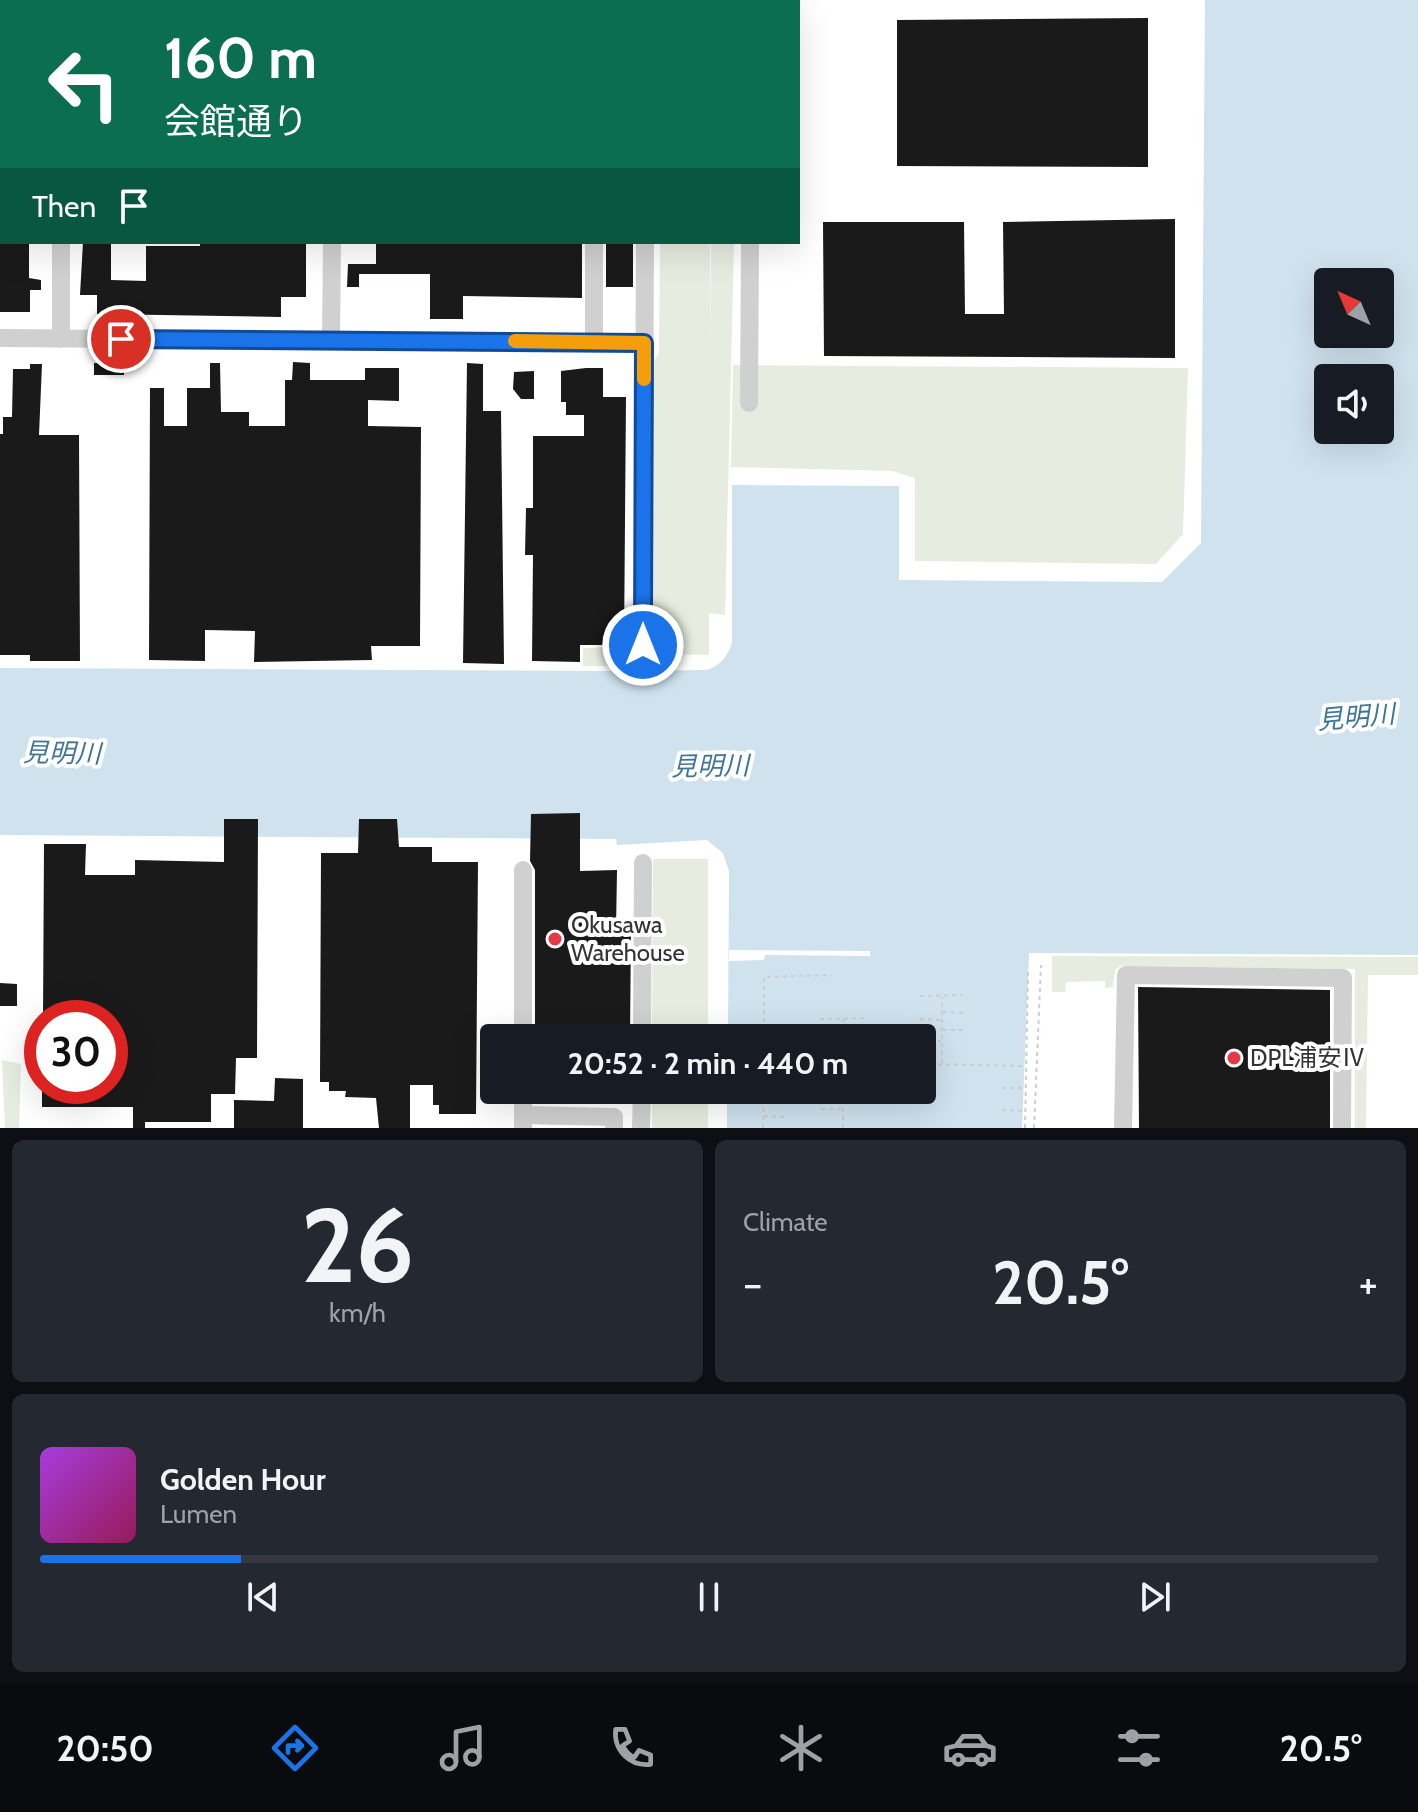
<!DOCTYPE html>
<meta charset="utf-8">
<style>
:root{--surface:#171b24;--page:#242831;--text:#f1f3f6;--muted:#9ea1a6;--line:#363941;--accent:#1a73e8}
body{margin:0;font-family:Cabin,"Noto Sans JP",sans-serif;background:var(--page);color:var(--text);height:100vh;display:flex;flex-direction:column;font-size:30px;white-space:nowrap}
*{box-sizing:border-box;margin:0}
p{font-size:26px;color:var(--muted)}
.icon{flex:none;width:44px;height:44px;fill:none;stroke:currentColor;stroke-width:2;stroke-linecap:round;stroke-linejoin:round}
.map{position:relative;height:1128px;overflow:hidden}
.details{display:flex;flex-direction:column;gap:12px;padding:12px;background:#0d0f14;flex:1}
.details>*{flex:none}
.top-card{position:absolute;left:0px;top:0px;width:800px;height:244px;box-shadow:0 8px 32px #0002;background:#0b6e4f;color:#fff;overflow:hidden}
.needle{width:52px;rotate:316deg}
.tools{position:absolute;left:1314px;top:268px;display:grid;gap:16px}
.tools a{display:grid;place-items:center;width:80px;height:80px;border-radius:8px;background:var(--surface);box-shadow:0 8px 32px #0002;font-size:40px}
.speed{position:absolute;left:24px;top:1000px;display:flex;gap:16px;font-size:40px;font-weight:700;text-align:center}
.speed>*{display:grid;place-content:center;width:104px;height:104px;border-radius:50%;background:var(--surface);box-shadow:0 8px 32px #0002;line-height:1}
.speed .limit{border:12px solid #d22;background:#fff;color:#111}
.pin{position:absolute;display:grid;place-items:center;width:68px;height:68px;color:#fff;margin:-34px;border:4px solid #fff;border-radius:50%;box-shadow:0 2px 8px #0007}
.me{position:absolute;width:88px;margin:-44px;rotate:0deg;stroke-linejoin:round;filter:drop-shadow(0 0 6px #0008)}
.turn{display:flex;align-items:center;gap:28px;height:168px;padding:0 32px;font-size:36px}
.turn .icon{width:104px;height:104px;stroke-width:2.5}
.turn b{display:block;font-size:56px;line-height:68px}
.then{display:flex;align-items:center;height:76px;padding:0 32px;background:#0003;gap:16px;font-size:30px}
.big{font-size:60px;font-weight:700;line-height:1.1}
.details .card{flex:1;display:flex;flex-direction:column;justify-content:center;gap:12px;min-width:0;padding:0 28px;border-radius:12px;background:var(--page)}
.details .dial{align-items:center;gap:0}
.dial b{font-size:104px;line-height:1}
.song{display:flex;align-items:center;gap:24px}
.cover{width:96px;height:96px;border-radius:12px;background:linear-gradient(135deg,hsl(280 70% 55%),hsl(330 70% 35%))}
.played{height:8px;border-radius:4px;background:linear-gradient(90deg,var(--accent) 15%,var(--line) 15%)}
.keys{display:flex;justify-content:space-around;direction:ltr}
.heat{display:flex;justify-content:space-between;align-items:center;font-size:44px;direction:ltr}
.details .tiles{flex:1;display:grid;gap:12px;grid-template-columns:1fr 1fr}
.card:last-child{grid-column:span 2}
.trip{position:absolute;left:480px;top:1024px;width:456px;height:80px;border-radius:8px;background:var(--surface);box-shadow:0 8px 32px #0002;font-weight:700;line-height:80px;text-align:center}
.tabs{display:flex;height:128px;justify-content:space-around;align-items:center;background:#090b0e;color:var(--muted)}
.tabs .icon{width:56px;height:56px}
.tabs .selected{color:var(--accent)}
.tabs b{font-size:36px;color:var(--text)}
.map>svg:first-child{display:block}
</style>
<div class="map">
<svg width="1418" height="1128" viewBox="0 0 1418 1128">
<rect width="100%" height="100%" fill="#fff"/>
<path fill="#e6ecdf" d="M660,242h50v103l1,-103h23l-9,373 -16,-2v42l-52,-1 1,-17h-4v-277l5,-7z
M733,365l455,3 -5,166 -27,30 -241,-3v-83l-23,-7 -161,-4z
M618,647l-1,19h-34v-18z
M653,859h55v179h-56z
M1052,956l366,1v18h-50l-2,153h-11v-159l-235,-3 -5,4 -2,17 -8,1v-7l-39,1 -1,10h-13z
M2,1060l19,4 -2,64h-14z
M652,1090h56v38h-56z"/>
<path fill="#cfe2ee" fill-rule="evenodd" d="M1205,0h213v955l-389,-2 -7,175h-295v-38h195v-52h-194l1,-167 -6,-18 -16,-13 -90,5 -1,-6 -616,-4v-167l619,3 88,-1c14,-5 21,-14 25,-28v-157l167,1v94l263,2 39,-39zM1328,282h52v52h-52zM1328,378h52v52h-52z"/>
<path fill="#fff" d="M729,950l141,1v5l-105,-1 -1,5 -35,1z"/>
<path fill="#1a1a1a" d="M1148,18v149l-251,-1v-146z
M1175,219v139l-351,-2 -1,-134h141l1,92h39l-1,-92z
M0,242h29v36l12,2v10h-11v22h-30z
M83,242h28v38l35,1v-35h54v-4h106v55h-25v20l-184,-3v-19h-17z
M376,242h206v56l-119,-2v23h-33v-45h-71v13h-12l1,-23h28z
M606,242h27v45h-27z
M293,362l17,1v17h55v-12h34v33l-31,-1v26l53,1 -1,219h-49l1,14 -118,2 1,-31 -50,-1v31l-56,-1 1,-272h14v38h23v-38h23v-25h10l1,49h28v14h36v-46h7z
M94,363l30,1v11h-30z
M467,363l16,1v47h18l3,253 -41,-1z
M30,364h12l-3,71h40l1,226h-50v-6h-30v-221h3v-17h9l1,-48h17z
M586,368h17v29h23l-2,248h-44v17l-48,-1 1,-106h-8l1,-47h7v-72h51v-21h-18v-13h-5v-31z
M534,371v28h-13l-8,-10 1,-17z
M580,813v58l37,-1 -1,60h15l-1,108h-95v-168l-5,-9 1,-47z
M224,819h34l-1,239h-21l-1,36h-24v28h-66v6h-12v-21h-91v-21h68v-68h-67l1,-174h42l-1,31h50v-15l89,2z
M359,819h38l2,28h33v15h46l-2,252h-37v-9h-6v-20h-23v43h-31l-3,-30 -31,-1 1,-6h-17v-9h-9l1,-229h37z
M0,983l17,1v22h-17z
M1138,987l192,3v138h-191z
M275,1078l28,1v49h-69v-28l40,1z
M535,1090h43v14l-43,-1z"/>
<g fill="none" stroke-linecap="round" stroke-linejoin="round">
<path stroke="#cdcdcd" stroke-width="2" stroke-dasharray="4 4" stroke-linecap="butt" d="M920,996l42,-1
M943,1012l21,1
M820,1019l46,-1
M920,1019l22,1
M943,1030h20
M765,1032h20
M764,1038v-61l68,-2
M843,1038v-19
M922,1041h19
M942,1063v-66
M922,1064l102,2
M1002,1088h23
M765,1100h18
M821,1109h22
M1002,1110l23,1
M764,1116l20,1
M763,1128l1,-38
M843,1128v-38
M1025,1128l3,-156
M1034,1128l7,-163"/>
<path stroke="#d0d0d0" stroke-width="18" d="M62,2v-2
M333,2v-2
M595,2v-2
M647,2v-2
M751,2v-2
M0,338l644,5
M61,339v-97
M331,339l1,-97
M594,341v-99
M749,403l1,-161
M643,645l2,-403
M523,1038v-168
M642,1038l1,-175
M523,1115l91,2v11
M523,1128v-38
M641,1128l1,-38
M1123,1128l3,-153 217,3 -1,150"/>
</g>
<g fill="none" stroke-linecap="round" stroke-linejoin="round">
<defs>
<path id="route" d="M121,339l523,4 -1,302"/>
</defs>
<use href="#route" stroke="#114b97" stroke-width="20"/>
<use href="#route" stroke="#1a73e8" stroke-width="14"/>
<path stroke="#f59e0b" stroke-width="14" d="M515,341l129,2v36"/>
</g>
<g fill="#e63946" stroke="#fff" stroke-width="3">
<circle cx="555" cy="939" r="8"/>
<circle cx="1234" cy="1058" r="8"/>
</g>
<g text-anchor="middle" stroke-width="8" stroke-linejoin="round" paint-order="stroke">
<g font-size="24" fill="#333" stroke="#fff" text-anchor="start">
<text x="571" y="933">Okusawa<tspan x="571" dy="28">Warehouse</tspan></text>
<text x="1250" y="1066">DPL浦安Ⅳ</text>
</g>
<g font-size="26" font-style="italic" fill="#3f7597" stroke="#fff">
<text transform="translate(1356 717) rotate(-5)" y="9">見明川</text>
<text transform="translate(62 753) rotate(1)" y="9">見明川</text>
<text transform="translate(710 766) rotate(-1)" y="9">見明川</text>
</g>
</g>
</svg>
<div class="tools">
<a><svg class="needle" viewBox="-14 -14 28 28"><path d="M0-13l5 13h-10z" fill="#e53935"/><path d="M0 13l5-13h-10z" fill="#9ea1a6"/></svg></a>
<a><svg class="icon" aria-label="sound" viewBox="0 0 24 24"><path d="M4 9h4l5-4v14l-5-4H4zM17 9q2 3 0 6"/></svg></a>
</div>
<div class="speed"><div class="limit">30</div></div>
<div class="pin" style="left:121px;top:339px;background:#d93025"><svg class="icon" aria-label="arrive" viewBox="0 0 24 24"><path d="M6 21V4h12l-3 4 3 4H6"/></svg></div>
<svg class="me" style="left:643px;top:645px" viewBox="-20 -20 40 40"><circle r="17" fill="#1a73e8" stroke="#fff" stroke-width="3"/><path d="M0-11L8 9 0 5-8 9z" fill="#fff"/></svg>
<div class="trip">20:52 · 2 min · 440 m</div>
<div class="top-card">
<div class="turn"><svg class="icon" aria-label="left" viewBox="0 0 24 24"><path d="M17 20v-9H6M10 6l-5 5 5 5"/></svg><div><b>160 m</b>会館通り</div></div>
<div class="then">Then<svg class="icon" aria-label="arrive" viewBox="0 0 24 24"><path d="M6 21V4h12l-3 4 3 4H6"/></svg></div>
</div>
</div>
<section class="details">
<div class="tiles">
<div class="card dial"><b>26</b><p>km/h</p></div>
<div class="card"><p>Climate</p>
<div class="heat"><a>−</a><b class="big">20.5°</b><a>+</a></div>
</div>
<div class="card">
<div class="song"><i class="cover"></i><div><b>Golden Hour</b><p>Lumen</p></div></div>
<div class="played"></div>
<div class="keys"><svg class="icon" aria-label="previous" viewBox="0 0 24 24"><path d="M18 5L8 12l10 7zM5 5v14"/></svg><svg class="icon" aria-label="pause" viewBox="0 0 24 24"><path d="M8 5v14M16 5v14"/></svg><svg class="icon" aria-label="next" viewBox="0 0 24 24"><path d="M6 5l10 7-10 7zM19 5v14"/></svg></div>
</div>
</div>
</section>
<nav class="tabs">
<b>20:50</b>
<svg class="icon selected" aria-label="directions" viewBox="0 0 24 24"><path d="M12 3l9 9-9 9-9-9zM9 14v-3h6M13 9l2 2-2 2"/></svg>
<svg class="icon" aria-label="music" viewBox="0 0 24 24"><path d="M9 18V5l10-2v13"/><circle cx="6" cy="18" r="3"/><circle cx="16" cy="16" r="3"/></svg>
<svg class="icon" aria-label="phone" viewBox="0 0 24 24"><path d="M5 4h4l2 5-3 2q2 4 5 5l2-3 5 2v4C11 20 4 13 5 4z"/></svg>
<svg class="icon" aria-label="climate" viewBox="0 0 24 24"><path d="M12 3v18M4 7l16 10M4 17L20 7"/></svg>
<svg class="icon" aria-label="car" viewBox="0 0 24 24"><path d="M5 17H2v-5l4-1 3-4h7l3 4 3 1v5h-3M9 17h6M6 11h13"/><circle cx="7" cy="17" r="2"/><circle cx="17" cy="17" r="2"/></svg>
<svg class="icon" aria-label="filters" viewBox="0 0 24 24"><path d="M4 7h16M4 17h16"/><circle cx="9" cy="7" r="2"/><circle cx="15" cy="17" r="2"/></svg>
<b>20.5°</b>
</nav>
